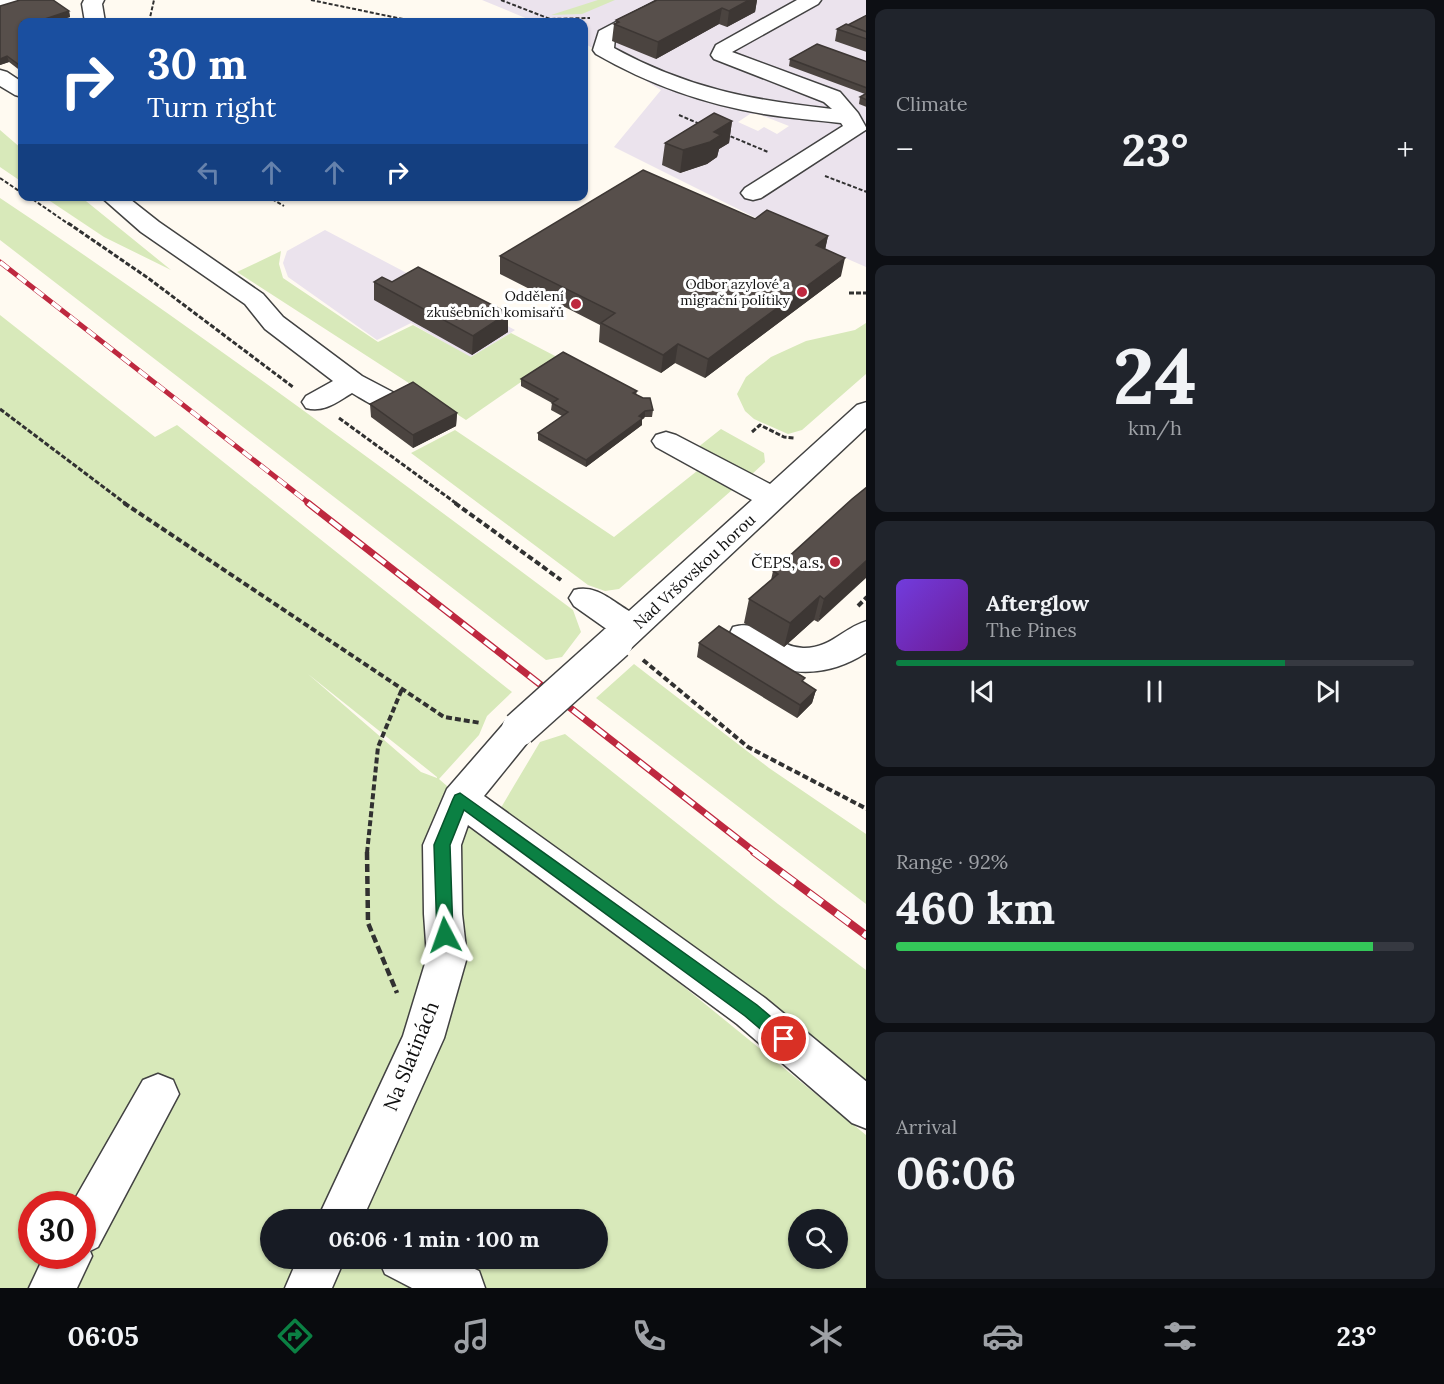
<!DOCTYPE html>
<meta charset="utf-8">
<style>
:root{--surface:#171b24;--page:#20242c;--text:#f1f3f6;--muted:#9ea1a6;--line:#363941;--accent:#0b8043}
body{margin:0;font-family:Lora,serif;background:var(--page);color:var(--text);height:100vh;display:flex;flex-direction:column;font-size:22px;white-space:nowrap}
*{box-sizing:border-box;margin:0}
p{font-size:20px;color:var(--muted)}
.icon{flex:none;width:33px;height:33px;fill:none;stroke:currentColor;stroke-width:2;stroke-linecap:round;stroke-linejoin:round}
.map{position:relative;flex:1;overflow:hidden}
.sheet{display:flex;flex-direction:column;gap:9px;padding:9px;background:#0d0f14;width:578px}
.sheet>*{flex:none}
.banner{position:absolute;left:18px;top:18px;width:570px;height:183px;border-radius:12px;box-shadow:0 2px 4px #0004;background:#1a4fa0;color:#fff;overflow:hidden}
.tools{position:absolute;left:788px;top:1209px;display:grid;gap:12px}
.tools a{display:grid;place-items:center;width:60px;height:60px;border-radius:50%;background:var(--surface);box-shadow:0 2px 4px #0004;font-size:30px}
.speed{position:absolute;left:18px;top:1191px;display:flex;gap:12px;font-size:30px;font-weight:700;text-align:center}
.speed>*{display:grid;place-content:center;width:78px;height:78px;border-radius:50%;background:var(--surface);box-shadow:0 2px 4px #0004;line-height:1}
.speed .limit{border:9px solid #d22;background:#fff;color:#111}
.pin{position:absolute;display:grid;place-items:center;width:51px;height:51px;color:#fff;margin:-26px;border:3px solid #fff;border-radius:50%;box-shadow:0 2px 6px #0007}
.me{position:absolute;width:66px;margin:-33px;rotate:356deg;stroke-linejoin:round;filter:drop-shadow(0 0 4px #0008)}
.turn{display:flex;align-items:center;gap:21px;height:126px;padding:0 30px;font-size:27px}
.turn .icon{width:78px;height:78px;stroke-width:2.5}
.turn b{display:block;font-size:42px;line-height:51px}
.lanes{display:flex;align-items:center;height:57px;padding:0 30px;background:#0003;justify-content:center;gap:30px;direction:ltr}
.lanes .off{opacity:.35}
.big{font-size:45px;font-weight:800;line-height:1.1}
.sheet .tile{flex:1;display:flex;flex-direction:column;justify-content:center;gap:9px;min-width:0;padding:0 21px;border-radius:12px;background:var(--page)}
.sheet .dial{align-items:center;gap:0}
.dial b{font-size:78px;line-height:1}
.song{display:flex;align-items:center;gap:18px}
.cover{width:72px;height:72px;border-radius:9px;background:linear-gradient(135deg,hsl(260 70% 55%),hsl(280 70% 35%))}
.played{height:6px;border-radius:3px;background:linear-gradient(90deg,var(--accent) 75%,var(--line) 75%)}
.keys{display:flex;justify-content:space-around;direction:ltr}
.heat{display:flex;justify-content:space-between;align-items:center;font-size:33px;direction:ltr}
.charge{height:9px;border-radius:4px;background:linear-gradient(90deg,#34c759 92%,var(--line) 0)}
.trip{position:absolute;left:260px;top:1209px;width:348px;height:60px;border-radius:30px;background:var(--surface);box-shadow:0 2px 4px #0004;font-weight:800;line-height:60px;text-align:center}
.tabs{display:flex;height:96px;justify-content:space-around;align-items:center;background:#090b0e;color:var(--muted)}
.tabs .icon{width:42px;height:42px}
.tabs .active{color:var(--accent)}
.tabs b{font-size:27px;color:var(--text)}
main{display:flex;flex:1;min-height:0}
.map>svg:first-child{display:block}
</style>
<main>
<div class="map">
<svg width="867" height="1288" viewBox="0 0 867 1288">
<rect width="100%" height="100%" fill="#fffaf1"/>
<path fill="#ebe3ed" fill-rule="evenodd" d="M482,0h384v267l-96,-42 -156,-78 47,-57 -77,-47v-21h-49zM750,114h8l31,12 -12,8 -13,-7 -6,4 -20,-9zM728,143l-18,11 -3,10 -27,9 -17,-8z
M325,230l190,100 -44,28 -60,-35 -34,17 -89,-63 -5,-14 4,-12z"/>
<path fill="#d8e9ba" fill-rule="evenodd" d="M598,0h17l-33,14 -31,1z
M0,130l22,19v33l-22,-15z
M44,197h37l90,73 -67,-33z
M0,198c196,131 384,271 573,412l8,22 -19,25 -16,3 -546,-420z
M281,251l-2,13 4,14 95,64 35,-17 58,32 40,-24 46,24 -91,63 -229,-148z
M0,315l155,122 22,-12 335,267 -25,24 -8,19 -40,44 126,111 301,245v153h-866zM308,674l129,103v1l-16,-6zM32,1204h50v52h-50zM270,1220h327v38h-327zM798,1220h39v38h-39z
M866,323v51l-64,56 -14,4 -34,-15 -9,-8 -8,-17 9,-17 25,-20 35,-16 49,-11z
M721,429l43,24 1,9 -15,14 -53,-28z
M455,430l159,107 83,-66 35,19 -113,99 -14,2 -17,-6 -177,-132z
M634,664l135,104 97,66v70l-270,-206z
M565,734l213,170 88,66v111l-47,-40 -320,-230 41,-69z"/>
<g fill="none" stroke-linecap="round" stroke-linejoin="round">
<defs>
<path id="minor" d="M0,0h25l-3,4 -22,6z
M84,0h20l-2,4 3,18h-20l-3,-18z
M658,0h25l-3,4 -65,34 -1,10c73,40 136,52 218,61l-8,-7 -110,-43 -3,-4 5,-10 81,-45h24l-3,4 -86,48 108,40 18,21 9,16 -106,69 -8,2 -8,-2 -4,-5 4,-5 98,-62 -2,-3c-26,-3 -52,-5 -77,-9 -60,-10 -116,-30 -168,-60l-3,-4 6,-19z
M0,70l7,2 15,10v15l-7,-2 -15,-9z
M100,196h26l33,26 104,72 20,23 79,59 40,21 4,6 -4,6c-19,5 -34,-7 -50,-16 -15,9 -28,20 -46,15l-4,-6 4,-6 27,-15 -68,-52 -20,-25 -104,-72z
M867,402v25l-239,224 -12,3 -12,-3 -4,-9 8,-12 -34,-24 -5,-8 5,-8c21,-6 37,10 55,21l123,-111 -96,-53 -4,-6 4,-6 10,-3 10,3 94,49 87,-79z
M867,621v31c-36,24 -78,27 -114,4 -10,-7 -19,-11 -24,-21l4,-8c30,-9 42,20 70,21 27,1 40,-20 64,-27z
M519,716l12,4 5,9 -5,9 -47,58 281,202 102,84v47l-15,-6 -115,-99 -269,-199 -7,20 1,69 5,43 -23,81 -82,182h-45l86,-184 24,-79 -3,-43 -1,-69 24,-56 60,-69z
M158,1074l15,6 6,14 -81,153 -8,4 2,5 -15,32h-48l15,-32h38v-52h-10l71,-124z
M298,1258h47l-13,30h-47z
M378,1258h74l27,13 6,17h-73l-27,-14z"/>
</defs>
<use href="#minor" stroke="#424242" stroke-width="3"/>
<path stroke="#313131" stroke-width="2" stroke-dasharray="4 2" stroke-linecap="butt" d="M311,0l106,22
M501,0l49,19 40,-1
M149,22l5,-22
M679,115l23,10
M725,134l43,18
M825,176l42,16
M0,178l22,15
M28,196l42,29
M267,196l17,10"/>
<path stroke="#313131" stroke-width="3" stroke-dasharray="5 2" stroke-linecap="butt" d="M68,223l80,55 145,109
M849,293h18
M0,409l126,95
M339,418l118,86
M752,432l8,-7 24,12 10,1"/>
<path stroke="#313131" stroke-width="4" stroke-dasharray="6 3" stroke-linecap="butt" d="M124,503l320,214 37,6
M455,503l106,77
M858,606l9,-9
M643,660l105,87 119,62
M367,853l11,-106 24,-58"/>
<path stroke="#313131" stroke-width="4.5" stroke-dasharray="8 4" stroke-linecap="butt" d="M367,852l1,71 29,70"/>
<use href="#minor" fill="#fff" fill-rule="evenodd"/>
<defs>
<path id="rail-far2" d="M0,262l310,242"/>
<path id="rail-far1" d="M308,503l448,350"/>
<path id="rail" d="M754,852l113,84"/>
</defs>
<use href="#rail-far2" stroke="#be283f" stroke-width="5"/>
<use href="#rail-far1" stroke="#be283f" stroke-width="7"/>
<use href="#rail" stroke="#be283f" stroke-width="8"/>
<use href="#rail-far2" stroke="#fff" stroke-width="4" stroke-dasharray="11" stroke-linecap="butt"/>
<use href="#rail-far1" stroke="#fff" stroke-width="4.5" stroke-dasharray="14" stroke-linecap="butt"/>
<use href="#rail" stroke="#fff" stroke-width="6" stroke-dasharray="17" stroke-linecap="butt"/>
<defs>
<path id="minor-bridge" d="M519,729l97,-87"/>
</defs>
<use href="#minor-bridge" stroke="#424242" stroke-width="37" stroke-linecap="butt"/>
<use href="#minor-bridge" stroke="#fff" stroke-width="34"/>
</g>
<path fill="#4b4440" d="M657,0h100l-2,12 -28,15 -8,-3 -63,35 -44,-18 2,-17 2,-1v-3z
M0,6l69,5 1,6 -17,5h-31v50l-13,-10 -9,3z
M867,15v37l-32,-11 2,-12 11,-4z
M790,59l77,3v45l-8,-3 1,-7 5,-3 -76,-28z
M732,121l-3,22 -10,6 -2,8 -10,7 -27,9 -18,-8 3,-22z
M755,219l73,17 -3,13 16,27 -136,102 -30,-15 -14,10 -62,-31 1,-17 -100,-51v-18z
M374,282h18l116,31v19l-36,23 -98,-55z
M521,379l116,12 -1,4 17,15 -1,7h-7l-3,2v6l-56,42 -48,-27v-7l24,-17 -11,-6 1,-7 -31,-17z
M370,404l87,9 -1,13 -43,22 -42,-31z
M867,487l-49,135 -4,-2 -30,27 -40,-24 5,-24 22,-19 2,-9z
M699,643l117,47 -4,13 -15,15 -100,-61z"/>
<path fill="#3d3734" d="M749,0h8l-2,12 -28,15 2,-16z
M722,8l-3,16 -63,35 2,-17z
M69,11l1,6 -17,5h-11v-2z
M7,56l2,6 -9,3v-6z
M732,121l-3,22 -10,6 -2,8 -10,7 -27,9 3,-23z
M828,236l-4,19 -8,-10z
M845,258l-4,18 -136,102 3,-19z
M508,313v19l-36,23 1,-19z
M678,344l-3,19 -14,10 2,-18z
M645,411v6l-3,2v6l-56,42v-7z
M457,413l-1,13 -43,22v-13z
M867,560v17l-49,45 6,-23z
M820,596l-6,24 -30,27 6,-24z
M816,690l-4,13 -15,15 3,-13z"/>
<path fill="#574f4b" stroke="#3d3734" stroke-width="1.5" d="M20,0h33l16,11 -27,9 1,2h-21v45l-15,-11 -7,3v-53z
M657,0h92l-20,11 -7,-3 -64,34 -44,-18 5,-2 -3,-2z
M867,15v17l-19,-7z
M846,24l21,8v7l-30,-10z
M817,44l50,18v26l-77,-29z
M867,93v7l-7,-3z
M714,113l18,8 -18,11 7,3 -11,7 -27,8 -18,-7z
M643,170l112,49 12,-9 61,26 -12,9 29,13 -137,101 -30,-15 -15,11 -62,-32 14,-10 -115,-57z
M418,267l90,46 -35,23 -99,-54 8,-5 10,5z
M563,352l74,39 -4,2 10,5h7l3,12 -8,1 -6,5 4,2 -57,42 -48,-27 30,-21 -16,-9 6,-4 -37,-20z
M413,382l44,31 -44,22 -43,-31z
M867,487v73l-43,39 -4,-3 -30,27 -41,-24 29,-25 -5,-3 79,-72z
M719,626l86,52 -3,3 14,9 -16,15 -101,-62z"/>
<path fill="#0b8043" stroke="#07532c" stroke-width="1.5" d="M460,793l297,212 33,28 3,6 -3,5 -6,3 -6,-3 -33,-28 -281,-206 -14,35 3,90 -3,5 -5,2 -6,-2 -2,-5 -3,-90 19,-46 2,-4z"/>
<g fill="#be283f" stroke="#fff" stroke-width="2">
<circle cx="802" cy="292" r="6"/>
<circle cx="576" cy="304" r="6"/>
<circle cx="835" cy="562" r="6"/>
</g>
<g text-anchor="middle" stroke-width="6" stroke-linejoin="round" paint-order="stroke">
<g font-size="14" fill="#0f0f0f" stroke="#fff" text-anchor="end">
<text x="790" y="289">Odbor azylové a<tspan x="790" dy="16">migrační politiky</tspan></text>
<text x="564" y="301">Oddělení<tspan x="564" dy="16">zkušebních komisařů</tspan></text>
</g>
<g font-size="16" fill="#0f0f0f" stroke="#fff" text-anchor="end">
<text x="823" y="568">ČEPS, a.s.</text>
</g>
<g font-size="16" fill="#0f0f0f" stroke="#fff">
<text transform="translate(694 571) rotate(-43)" y="6">Nad Vršovskou horou</text>
</g>
<g font-size="20" fill="#0f0f0f" stroke="#fff">
<text transform="translate(411 1056) rotate(-68)" y="7">Na Slatinách</text>
</g>
</g>
</svg>
<div class="tools">
<a><svg class="icon" aria-label="search" viewBox="0 0 24 24"><circle cx="10" cy="10" r="6"/><path d="M15 15l6 6"/></svg></a>
</div>
<div class="speed"><div class="limit">30</div></div>
<div class="pin" style="left:784px;top:1039px;background:#d93025"><svg class="icon" aria-label="arrive" viewBox="0 0 24 24"><path d="M6 21V4h12l-3 4 3 4H6"/></svg></div>
<svg class="me" style="left:445px;top:935px" viewBox="-20 -20 40 40"><path d="M0-17L14 15 0 8-14 15z" fill="#0b8043" stroke="#fff" stroke-width="4"/></svg>
<div class="trip">06:06 · 1 min · 100 m</div>
<div class="banner">
<div class="turn"><svg class="icon" aria-label="right" viewBox="0 0 24 24"><path d="M7 20v-9h11M14 6l5 5-5 5"/></svg><div><b>30 m</b>Turn right</div></div>
<div class="lanes"><svg class="icon off" aria-label="left" viewBox="0 0 24 24"><path d="M17 20v-9H6M10 6l-5 5 5 5"/></svg><svg class="icon off" aria-label="ahead" viewBox="0 0 24 24"><path d="M12 20V5M6 11l6-6 6 6"/></svg><svg class="icon off" aria-label="ahead" viewBox="0 0 24 24"><path d="M12 20V5M6 11l6-6 6 6"/></svg><svg class="icon" aria-label="right" viewBox="0 0 24 24"><path d="M7 20v-9h11M14 6l5 5-5 5"/></svg></div>
</div>
</div>
<section class="sheet">
<div class="tile"><p>Climate</p>
<div class="heat"><a>−</a><b class="big">23°</b><a>+</a></div>
</div>
<div class="tile dial"><b>24</b><p>km/h</p></div>
<div class="tile">
<div class="song"><i class="cover"></i><div><b>Afterglow</b><p>The Pines</p></div></div>
<div class="played"></div>
<div class="keys"><svg class="icon" aria-label="previous" viewBox="0 0 24 24"><path d="M18 5L8 12l10 7zM5 5v14"/></svg><svg class="icon" aria-label="pause" viewBox="0 0 24 24"><path d="M8 5v14M16 5v14"/></svg><svg class="icon" aria-label="next" viewBox="0 0 24 24"><path d="M6 5l10 7-10 7zM19 5v14"/></svg></div>
</div>
<div class="tile"><p>Range · 92%</p><b class="big">460 km</b><div class="charge"></div></div>
<div class="tile"><p>Arrival</p><b class="big">06:06</b></div>
</section>
</main>
<nav class="tabs">
<b>06:05</b>
<svg class="icon active" aria-label="directions" viewBox="0 0 24 24"><path d="M12 3l9 9-9 9-9-9zM9 14v-3h6M13 9l2 2-2 2"/></svg>
<svg class="icon" aria-label="music" viewBox="0 0 24 24"><path d="M9 18V5l10-2v13"/><circle cx="6" cy="18" r="3"/><circle cx="16" cy="16" r="3"/></svg>
<svg class="icon" aria-label="phone" viewBox="0 0 24 24"><path d="M5 4h4l2 5-3 2q2 4 5 5l2-3 5 2v4C11 20 4 13 5 4z"/></svg>
<svg class="icon" aria-label="climate" viewBox="0 0 24 24"><path d="M12 3v18M4 7l16 10M4 17L20 7"/></svg>
<svg class="icon" aria-label="car" viewBox="0 0 24 24"><path d="M5 17H2v-5l4-1 3-4h7l3 4 3 1v5h-3M9 17h6M6 11h13"/><circle cx="7" cy="17" r="2"/><circle cx="17" cy="17" r="2"/></svg>
<svg class="icon" aria-label="filters" viewBox="0 0 24 24"><path d="M4 7h16M4 17h16"/><circle cx="9" cy="7" r="2"/><circle cx="15" cy="17" r="2"/></svg>
<b>23°</b>
</nav>
